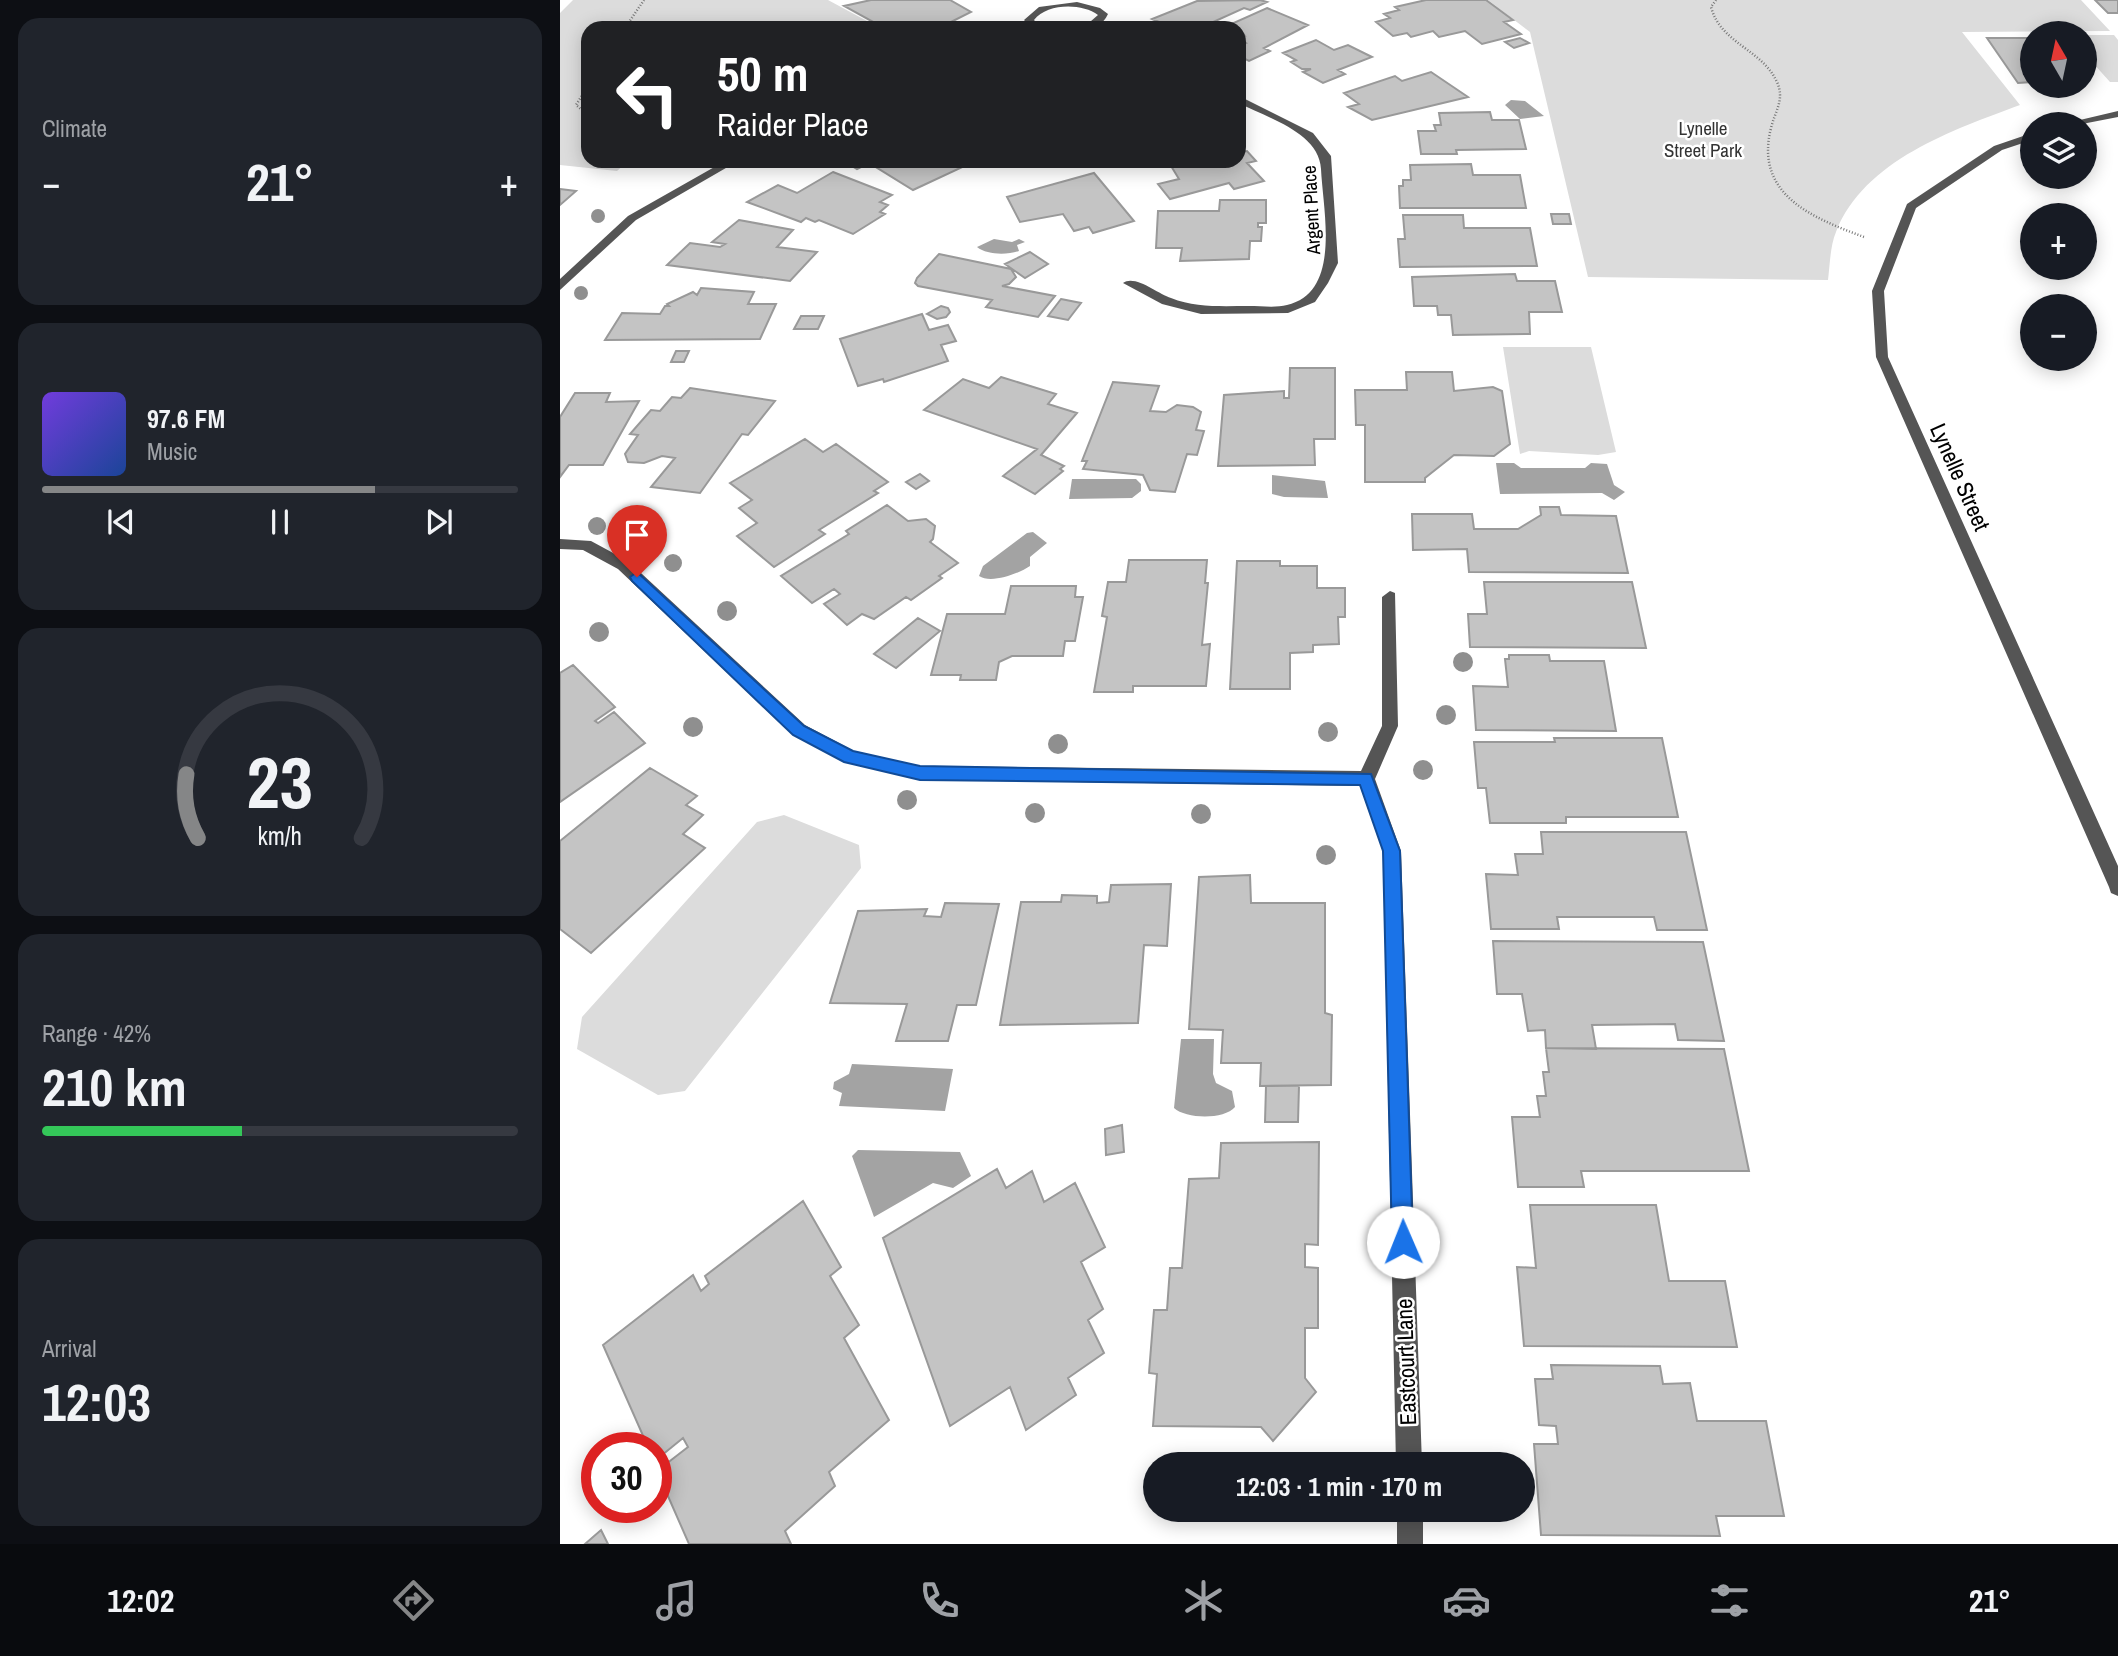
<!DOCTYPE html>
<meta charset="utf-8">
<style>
:root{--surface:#171b24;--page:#20242c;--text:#f1f3f6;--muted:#9ea1a6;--line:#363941;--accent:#858687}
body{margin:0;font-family:"Archivo Narrow",sans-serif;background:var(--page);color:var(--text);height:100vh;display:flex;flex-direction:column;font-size:26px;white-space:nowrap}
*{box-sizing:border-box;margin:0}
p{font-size:23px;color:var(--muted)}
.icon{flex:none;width:38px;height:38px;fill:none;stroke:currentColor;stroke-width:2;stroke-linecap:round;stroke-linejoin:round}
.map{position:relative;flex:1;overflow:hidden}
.details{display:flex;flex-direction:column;gap:18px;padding:18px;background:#0d0f14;width:560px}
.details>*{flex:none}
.hud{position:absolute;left:21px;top:21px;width:665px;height:147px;border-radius:21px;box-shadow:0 4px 18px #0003;background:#202124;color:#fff;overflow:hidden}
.needle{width:46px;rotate:351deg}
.tools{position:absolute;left:1460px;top:21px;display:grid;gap:14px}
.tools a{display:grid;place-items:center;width:77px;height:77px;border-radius:50%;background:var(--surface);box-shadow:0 4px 18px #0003;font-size:35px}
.speed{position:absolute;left:21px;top:1432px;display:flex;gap:14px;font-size:35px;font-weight:700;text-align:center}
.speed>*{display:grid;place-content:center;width:91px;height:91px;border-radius:50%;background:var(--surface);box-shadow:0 4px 18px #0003;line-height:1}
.speed .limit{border:10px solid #d22;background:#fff;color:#111}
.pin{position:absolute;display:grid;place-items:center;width:60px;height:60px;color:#fff;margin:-72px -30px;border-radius:50% 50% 50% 0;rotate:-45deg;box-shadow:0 0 7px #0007}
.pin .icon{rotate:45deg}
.me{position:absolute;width:77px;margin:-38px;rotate:359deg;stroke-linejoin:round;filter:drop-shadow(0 0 5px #0008)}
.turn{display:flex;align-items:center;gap:24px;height:147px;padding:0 21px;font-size:32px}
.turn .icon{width:91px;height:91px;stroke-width:2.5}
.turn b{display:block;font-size:49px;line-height:60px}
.big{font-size:52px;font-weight:700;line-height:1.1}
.details .card{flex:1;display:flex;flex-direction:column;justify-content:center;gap:10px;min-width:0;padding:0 24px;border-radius:21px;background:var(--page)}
.details .dial{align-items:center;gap:0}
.dial svg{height:182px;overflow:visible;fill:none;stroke:var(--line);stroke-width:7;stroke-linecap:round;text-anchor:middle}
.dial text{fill:var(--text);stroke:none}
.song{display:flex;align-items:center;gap:21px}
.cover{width:84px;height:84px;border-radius:10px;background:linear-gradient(135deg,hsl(260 70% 55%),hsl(220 70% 35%))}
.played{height:7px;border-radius:4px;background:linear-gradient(90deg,var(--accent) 70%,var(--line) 70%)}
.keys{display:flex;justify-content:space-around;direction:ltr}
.heat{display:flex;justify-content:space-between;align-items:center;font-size:38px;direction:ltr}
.charge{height:10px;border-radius:5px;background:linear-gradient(90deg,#34c759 42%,var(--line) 0)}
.trip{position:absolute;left:583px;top:1452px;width:392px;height:70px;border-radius:35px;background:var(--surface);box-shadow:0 4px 18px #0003;font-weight:700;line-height:70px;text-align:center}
.dock{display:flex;height:112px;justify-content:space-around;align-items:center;background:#090b0e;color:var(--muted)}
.dock .icon{width:49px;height:49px}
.dock .on{color:var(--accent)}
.dock b{font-size:32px;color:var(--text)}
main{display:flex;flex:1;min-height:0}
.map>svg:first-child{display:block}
</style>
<main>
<section class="details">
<div class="card"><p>Climate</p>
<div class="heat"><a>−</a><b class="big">21°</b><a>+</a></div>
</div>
<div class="card">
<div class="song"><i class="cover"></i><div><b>97.6 FM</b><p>Music</p></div></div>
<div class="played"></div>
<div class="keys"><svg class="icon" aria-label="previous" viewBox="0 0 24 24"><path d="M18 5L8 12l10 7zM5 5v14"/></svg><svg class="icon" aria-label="pause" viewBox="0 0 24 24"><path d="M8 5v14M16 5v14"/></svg><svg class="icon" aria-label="next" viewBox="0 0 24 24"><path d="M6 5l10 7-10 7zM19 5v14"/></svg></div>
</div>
<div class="card dial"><svg viewBox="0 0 100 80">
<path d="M14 69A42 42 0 1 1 86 69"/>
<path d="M14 69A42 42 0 0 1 9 41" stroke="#858687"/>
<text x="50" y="56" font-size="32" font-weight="700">23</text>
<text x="50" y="72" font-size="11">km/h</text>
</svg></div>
<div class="card"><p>Range · 42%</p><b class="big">210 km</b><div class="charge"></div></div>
<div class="card"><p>Arrival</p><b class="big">12:03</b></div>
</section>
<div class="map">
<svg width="1558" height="1544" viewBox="0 0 1558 1544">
<rect width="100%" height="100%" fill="#fff"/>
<path fill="#dcdcdc" d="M13,0h255l52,28h-292v133h40l-11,10 -57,-6v-152z
M928,0h593l29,31 -148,1 58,73c-67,25 -156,55 -184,127 -6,14 -6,33 -8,48l-240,-3 -58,-245z
M1524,35h30l4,5v42h-8l-26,-29z
M943,347h88l25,105 -18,3 -69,-4 -9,3z
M224,815l75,30 2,23 -176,223 -27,4 -81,-46 5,-32 175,-195z"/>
<path fill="#a3a3a3" d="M951,100l14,1 19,15 -24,3 -15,-14z
M434,239l18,3 7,-3 6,3 -8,3 2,6c-12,4 -32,4 -42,-4z
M936,463h18l7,5h64l6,-5 16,1 7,21 11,7 -11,8 -12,-7 -102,1z
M712,475l53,6 3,17 -44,-1 -12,-3z
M512,479h64l5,5v7l-9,7 -63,1z
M473,532l14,11 -17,14v9c-12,8 -39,18 -51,10l4,-10 44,-33z
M621,1039h33l-1,35 3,9 16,8 3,16c-11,13 -49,12 -61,1z
M292,1064l101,5 -8,42 -106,-5 3,-13 -9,-4 1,-7 15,-8z
M298,1150l102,2 11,24 -18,12 -20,-5 -59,34 -22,-61z"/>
<path fill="#c4c4c4" stroke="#999" stroke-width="2" d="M311,0h79l21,12 -20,10 -19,3 4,2 -3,1h-49l-40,-22z
M700,0l7,2 -17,8 -6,-2 -44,20h-27l-21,-9 45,-18z
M866,0h60l27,20 -9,2 17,12 -39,10 -17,-13 -26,6 -6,-6 -22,6 -4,-4 -14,3 -17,-14 14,-4 -6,-4 15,-4 -4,-3z
M1535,0h23v13h-10z
M707,8l41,17 -44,23 6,3 -21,10 -10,-5v-10l7,-3 -7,-5 6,-2 -6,-8 -10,-3z
M960,38l9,5 -15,5 -9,-6z
M1427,38h45v44l-14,1z
M756,40l18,10 14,-5 24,12 -34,13 7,4 -22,9 -20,-11 8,-3h-9l-11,-7 5,-2 -13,-7z
M871,72l37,25 -96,23 -24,-13 11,-3 -15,-11 51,-17 7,5z
M930,112l2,8h27l7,29 -70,1 1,4h-36l-3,-23h18l-2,-6h7l-2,-12z
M679,148l4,4 4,-1 9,10 -9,2 17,18 -30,8 -5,-6 -59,16 -12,-15 21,-5 -11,-18h71z
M284,161h120l5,3 -56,26 -44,-27 -12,6z
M911,164l2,11h47l6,33h-126l-1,-22h4v-6h8l-1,-15z
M273,172l59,23 -12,7 8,3 -8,7 5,2 -32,20 -34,-14 -4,2 -9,-4 -5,4 -54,-20 31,-17 19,8z
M534,173l40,48 -41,12 -4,-6 -15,4 -11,-17 -43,8 -13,-25z
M0,189l16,2 -16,14z
M660,200h46v23h-8v4h4l-1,14h-11l-1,18 -69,2 2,-13h-26l2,-37h61z
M991,214h18l2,10h-18z
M843,215h60l1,13h66l7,38 -137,1 -2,-28h7z
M179,220l54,10 -16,17 40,5 -27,29 -123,-16 23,-22 30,4 5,-3 -13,-2z
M470,252l18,12 -23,14 -20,-14z
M379,254l72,15 5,8 -7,7 -7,2 53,10 -17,21 -52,-10 6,-7 -74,-14 -3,-3 2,-5z
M955,274l2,7h38l7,31h-33l1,22 -77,1 -2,-20h-13l-1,-9h-23l-2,-29z
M141,288l53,4 -6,12h28l-16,35 -155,1 17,-27 38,1 5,-8h4l-2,-2 26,-12 4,3z
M501,299l20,4 -13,17 -20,-4z
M381,306l7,2 2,4 -4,5 -9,2 -10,-5z
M362,314l7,16 19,-5 8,16 -15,4 7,16 -64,21 -1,-3 -25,7 -18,-47z
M241,316h23l-6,13h-24z
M116,351h13l-5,11h-13z
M730,368h45v71h-21l1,26 -97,1 6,-71 60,-4v7h5z
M846,372h46l2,19 39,-4 9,4 8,53 -16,12 -40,-1 -29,23v4h-60v-57h-9l-1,-35h52z
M441,377l55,17 -8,10 29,9 -36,42 23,11 -4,3 3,2 -28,23 -32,-18 34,-27 -113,-39 39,-31 26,9z
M553,382l46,4 -9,25 16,1 11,-7 16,2 8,5 -5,18 8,1 -7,24 -10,-1 -12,38 -25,-2 -7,-15 -60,-6 4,-8h-5z
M130,388l85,13 -27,34 -6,-1 -42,59 -49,-6 24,-29 -13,-2 -18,7 -16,-1 -3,-8 13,-19 -8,-1 21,-24 9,1 12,-14 9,1z
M15,393h35l-4,9 33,-1 -36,64h-34l-9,12v-60z
M245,439l18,13 13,-8 52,38 -14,9 4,2 -59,37 6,4 -51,33 -37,-31 20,-13 -18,-15 13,-8 -22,-17z
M360,474l9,7 -13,8 -10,-7z
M327,505l21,16 18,-2 9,7 -2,13 -3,3 28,21 -19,13 3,2 -31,22 -5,-3 -32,22 -12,-5 -15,11 -23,-21 16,-10 -6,-5 -22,14 -31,-27 68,-42 -3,-3z
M980,507h19l2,8 55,1 12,57 -159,-1 -2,-23 -54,1 -1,-36h60l2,15h44l23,-14z
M569,560h78l-2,23h3l-6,62 8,-1 -4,42h-73v6h-39l13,-75 -5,-1 6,-34h18z
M677,561h43v5h37v22h28v29h-7l1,27 -26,1v7l-23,1v36h-60z
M924,582h148l14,66 -176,-1 -2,-33h19z
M451,586h65l-1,11h8l-8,44h-10l-2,15h-51l-13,6 -3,18h-36l1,-5h-30l16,-61h58z
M358,618l22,13 -44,37 -22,-14z
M949,655h40l1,6h54l12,70 -140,-1 -3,-44 35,1 -3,-28h4z
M13,665l42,42 -20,14 3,2 16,-11 31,31 -85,59v-129z
M994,738h108l16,79h-112v6h-76l-4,-35h-8l-4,-46h81z
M90,768l47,28 -11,9 17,10 -20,19 22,14 -114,105 -31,-24v-88z
M981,832h145l21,98h-50l-3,-13h-97l2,12h-68l-5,-55 32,1 -3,-21h28z
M690,875l1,28h74v110l7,2 -1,70 -71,1 1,-23h-40l2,-33 -34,-1 10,-152z
M611,884l-4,62 -23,-1 -6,78 -138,2 21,-123h40l1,-7 35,1v7l12,-1 2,-17z
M385,903l54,1 -23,101h-19l-9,36h-52l11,-37 -77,-1 28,-92 69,-2 -3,7 17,1z
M933,941l210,1 21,99 -46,-1 -3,-16 -83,1 4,24 -50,-1 -1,-18 -17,1 -6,-37h-25z
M986,1048l178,1 25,122h-168l3,16h-66l-6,-70h28l-3,-21h9l-3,-24h6z
M706,1086h33l-1,36h-33z
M562,1125l2,27 -18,3 -1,-26z
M759,1142l-1,103 -13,-1v23l13,1v60h-13v50l11,14 -43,49 -12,-14 -108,-1 4,-52 -8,-1 5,-63h13l3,-42h12l7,-89 30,-1 2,-35z
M437,1169l9,19 26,-17 12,31 31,-19 30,64 -24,15 22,47 -15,11 16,33 -36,25 8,17 -50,35 -16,-43 -60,39 -67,-188z
M243,1201l38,66 -11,9 29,49 -15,13 45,82 -60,52 6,14 -50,45 6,13h-102l-32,-73 31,-24 -5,-9 -27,22v-13h-8l-45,-102 90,-70 8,16 8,-7 -4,-8z
M970,1205h126l13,76h56l12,66 -213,-1 -7,-79 19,1z
M991,1365l109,1 3,18 27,-1 7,38h69l18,95h-68l4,20 -179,-1 -7,-91h24l-2,-18 -17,-1 -4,-46h18z
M41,1530l7,14h-23z"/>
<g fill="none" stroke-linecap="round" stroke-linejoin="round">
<path stroke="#777" stroke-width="2.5" stroke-dasharray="1 2" stroke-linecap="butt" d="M1156,0l-5,7c10,37 51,42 66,75 8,18 -2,29 -6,46 -17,67 42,90 93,109
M65,28l19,-28
M28,86l-12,19 12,10"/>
<path fill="#555" fill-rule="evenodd" d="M517,2l23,6 8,6c-5,11 -13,14 -25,14l15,-13c-16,-12 -51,-12 -64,5l7,8h-10l-7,-8 15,-13z
M679,96l74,37 18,23 7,107 -10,20 -13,19 -27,11 -87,1 -39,-10 -39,-21c12,-9 35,11 48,15 25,10 51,8 78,8 12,0 27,2 38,-1 55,-13 36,-94 34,-136 -2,-37 -54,-51 -82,-66z
M1558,111v6l-36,7h-19z
M1472,133v7l-30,10 -86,58 -32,83 4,66 230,509v30l-7,-3 -2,-6 -233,-530 -4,-66 35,-87 87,-58z
M165,161h13l-102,59 -76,70v-11l68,-63z
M0,539l31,2 37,20 177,164 49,26 66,15 441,5 21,-45v-129l8,-6 5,2 3,133 -23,53 26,72 21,614h-26l-13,-614 -23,-65 -440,-6 -76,-18 -51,-27 -175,-166 -35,-19 -23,-1z
M837,1510h26v34h-26z"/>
</g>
<g fill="#8f8f8f">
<circle cx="38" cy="216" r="7"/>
<circle cx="21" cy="293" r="7"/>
<circle cx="37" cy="526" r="9"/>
<circle cx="113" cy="563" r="9"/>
<circle cx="167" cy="611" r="10"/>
<circle cx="39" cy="632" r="10"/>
<circle cx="903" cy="662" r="10"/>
<circle cx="886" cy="715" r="10"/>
<circle cx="133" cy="727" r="10"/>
<circle cx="768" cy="732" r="10"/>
<circle cx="498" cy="744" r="10"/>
<circle cx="863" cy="770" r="10"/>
<circle cx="347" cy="800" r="10"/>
<circle cx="475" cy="813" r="10"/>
<circle cx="641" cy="814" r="10"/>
<circle cx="766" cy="855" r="10"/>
</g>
<path fill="#1a73e8" stroke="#114b97" stroke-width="2" d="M77,572l167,154 49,25 67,15 451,8 29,77 13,391 -3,7 -7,3 -8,-3 -3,-7 -9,-391 -23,-66 -440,-5 -76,-18 -51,-27 -161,-154 -2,-4z"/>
<g text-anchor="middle" stroke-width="5" stroke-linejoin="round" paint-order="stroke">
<g font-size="19" fill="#333" stroke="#fff">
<text x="1143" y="135">Lynelle<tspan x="1143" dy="22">Street Park</tspan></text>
</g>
<g font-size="19" fill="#000" stroke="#fff">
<text transform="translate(751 210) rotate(-93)" y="7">Argent Place</text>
</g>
<g font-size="23" fill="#000" stroke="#fff">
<text transform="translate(1400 477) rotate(66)" y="8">Lynelle Street</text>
<text transform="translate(846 1362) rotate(-92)" y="8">Eastcourt Lane</text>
</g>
</g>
</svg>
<div class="tools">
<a><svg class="needle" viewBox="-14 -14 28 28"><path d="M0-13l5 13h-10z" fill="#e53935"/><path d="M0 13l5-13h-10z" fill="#9ea1a6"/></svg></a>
<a><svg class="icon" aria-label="layers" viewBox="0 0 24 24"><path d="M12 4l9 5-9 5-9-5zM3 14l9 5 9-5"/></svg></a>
<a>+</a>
<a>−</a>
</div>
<div class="speed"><div class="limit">30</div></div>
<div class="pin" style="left:77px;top:577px;background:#d93025"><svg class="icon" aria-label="arrive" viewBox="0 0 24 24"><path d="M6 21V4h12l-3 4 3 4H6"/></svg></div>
<svg class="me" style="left:843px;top:1242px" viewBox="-20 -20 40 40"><circle r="19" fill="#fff"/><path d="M0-13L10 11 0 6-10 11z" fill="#1a73e8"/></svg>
<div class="trip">12:03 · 1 min · 170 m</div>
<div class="hud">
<div class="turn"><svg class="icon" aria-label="left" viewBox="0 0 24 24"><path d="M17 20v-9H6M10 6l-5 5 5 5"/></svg><div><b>50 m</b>Raider Place</div></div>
</div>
</div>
</main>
<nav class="dock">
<b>12:02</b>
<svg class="icon on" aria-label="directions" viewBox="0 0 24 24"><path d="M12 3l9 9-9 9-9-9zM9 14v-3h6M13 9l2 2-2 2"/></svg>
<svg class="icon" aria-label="music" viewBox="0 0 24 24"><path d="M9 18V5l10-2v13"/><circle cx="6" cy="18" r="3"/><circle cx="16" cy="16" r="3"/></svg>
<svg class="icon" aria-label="phone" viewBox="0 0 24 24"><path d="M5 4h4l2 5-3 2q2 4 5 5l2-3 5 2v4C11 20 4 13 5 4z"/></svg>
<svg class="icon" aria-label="climate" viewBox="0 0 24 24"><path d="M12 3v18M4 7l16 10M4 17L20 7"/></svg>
<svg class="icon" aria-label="car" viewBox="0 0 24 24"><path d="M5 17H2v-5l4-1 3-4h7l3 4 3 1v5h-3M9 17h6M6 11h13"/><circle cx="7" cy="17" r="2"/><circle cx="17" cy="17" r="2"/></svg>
<svg class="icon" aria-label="filters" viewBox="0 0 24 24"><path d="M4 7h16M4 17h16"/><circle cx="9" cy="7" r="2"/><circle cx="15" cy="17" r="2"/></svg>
<b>21°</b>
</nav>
